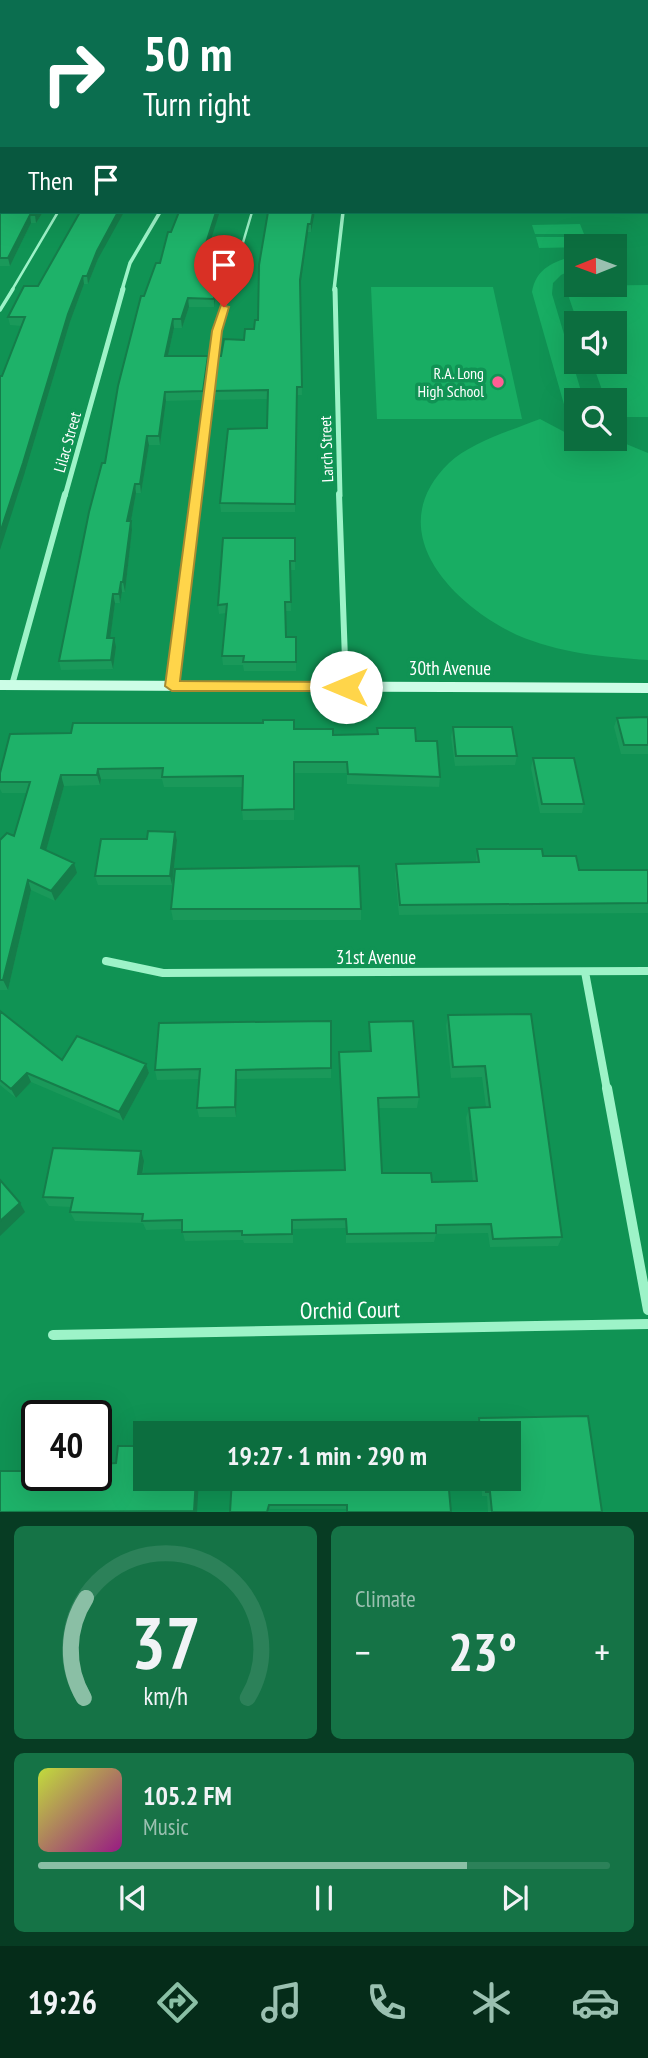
<!DOCTYPE html>
<meta charset="utf-8">
<style>
:root{--surface:#0c6e3f;--page:#157346;--text:#f1f3f6;--muted:#9ac0b0;--line:#2c8159;--accent:#8abfa5}
body{margin:0;font-family:"PT Sans Narrow",sans-serif;background:var(--page);color:var(--text);height:100vh;display:flex;flex-direction:column;font-size:26px;white-space:nowrap}
*{box-sizing:border-box;margin:0}
p{font-size:23px;color:var(--muted)}
.icon{flex:none;width:38px;height:38px;fill:none;stroke:currentColor;stroke-width:2;stroke-linecap:round;stroke-linejoin:round}
.map{position:relative;height:1512px;overflow:hidden}
.details{display:flex;flex-direction:column;gap:14px;padding:14px;background:#073c23;flex:1}
.details>*{flex:none}
.banner{position:absolute;left:0px;top:0px;width:649px;height:214px;box-shadow:0 7px 28px #0002;background:#0b6e4f;color:#fff;overflow:hidden}
.needle{width:46px;rotate:269deg}
.buttons{position:absolute;left:564px;top:234px;display:grid;gap:14px}
.buttons a{display:grid;place-items:center;width:63px;height:63px;border-radius:0px;background:var(--surface);box-shadow:0 7px 28px #0002;font-size:35px}
.speed{position:absolute;left:21px;top:1400px;display:flex;gap:14px;font-size:35px;font-weight:700;text-align:center}
.speed>*{display:grid;place-content:center;width:91px;height:91px;border-radius:50%;background:var(--surface);box-shadow:0 7px 28px #0002;line-height:1}
.speed .limit{border:4px solid #111;border-radius:10px;background:#fff;color:#111}
.pin{position:absolute;display:grid;place-items:center;width:60px;height:60px;color:#fff;margin:-72px -30px;border-radius:50% 50% 50% 0;rotate:-45deg;box-shadow:0 0 7px #0007}
.pin .icon{rotate:45deg}
.me{position:absolute;width:77px;margin:-38px;rotate:270deg;stroke-linejoin:round;filter:drop-shadow(0 0 5px #0008)}
.turn{display:flex;align-items:center;gap:24px;height:147px;padding:0 28px;font-size:32px}
.turn .icon{width:91px;height:91px;stroke-width:2.5}
.turn b{display:block;font-size:49px;line-height:60px}
.then{display:flex;align-items:center;height:66px;padding:0 28px;background:#0003;gap:14px;font-size:26px}
.big{font-size:52px;font-weight:700;line-height:1.1}
.details .card{flex:1;display:flex;flex-direction:column;justify-content:center;gap:10px;min-width:0;padding:0 24px;border-radius:10px;background:var(--page)}
.details .dial{align-items:center;gap:0}
.dial svg{height:182px;overflow:visible;fill:none;stroke:var(--line);stroke-width:7;stroke-linecap:round;text-anchor:middle}
.dial text{fill:var(--text);stroke:none}
.song{display:flex;align-items:center;gap:21px}
.cover{width:84px;height:84px;border-radius:10px;background:linear-gradient(135deg,hsl(70 70% 55%),hsl(310 70% 35%))}
.played{height:7px;border-radius:4px;background:linear-gradient(90deg,var(--accent) 75%,var(--line) 75%)}
.keys{display:flex;justify-content:space-around;direction:ltr}
.heat{display:flex;justify-content:space-between;align-items:center;font-size:38px;direction:ltr}
.details .tiles{flex:1;display:grid;gap:14px;grid-template-columns:1fr 1fr}
.card:last-child{grid-column:span 2}
.trip{position:absolute;left:133px;top:1421px;width:388px;height:70px;border-radius:0px;background:var(--surface);box-shadow:0 7px 28px #0002;font-weight:700;line-height:70px;text-align:center}
.tabs{display:flex;height:112px;justify-content:space-around;align-items:center;background:#052c19;color:var(--muted)}
.tabs .icon{width:49px;height:49px}
.tabs .on{color:var(--accent)}
.tabs b{font-size:32px;color:var(--text)}
.map>svg:first-child{display:block}
</style>
<div class="map">
<svg width="648" height="1512" viewBox="0 0 648 1512">
<rect width="100%" height="100%" fill="#109354"/>
<path fill="#18ad63" d="M264,0h384v9v-7z
M580,224l4,10h-49l-3,-9z
M536,237h49l4,10 -50,1z
M576,256v12l-15,7 -8,8 -1,11 32,107h-8v30l-7,-9 -37,-130c4,-24 22,-31 44,-36z
M648,285v132h-34v-16h-8l-14,-39h22v-38h-36l-13,-38z
M371,287h122l29,132h-145z
M540,419l49,26 -5,-6h30l34,14v207c-45,-3 -89,-7 -131,-25 -66,-31 -137,-105 -68,-172 21,-20 63,-33 91,-44z"/>
<g fill="none" stroke-linecap="round" stroke-linejoin="round">
<path stroke="#9df3c8" stroke-width="2.5" d="M12,290l46,-78
M229,290l23,-78"/>
<path stroke="#9df3c8" stroke-width="3.5" d="M0,310l13,-21
M196,496l21,-165 12,-42"/>
<path stroke="#9df3c8" stroke-width="4.5" d="M172,686l24,-192"/>
<path stroke="#9df3c8" stroke-width="2.5" d="M161,2l8,-2"/>
<path stroke="#9df3c8" stroke-width="3.5" d="M122,290l8,-27 30,-51
M334,290l9,-78"/>
<path stroke="#9df3c8" stroke-width="5" d="M335,289l5,207
M65,496l58,-207"/>
<path stroke="#9df3c8" stroke-width="6" d="M339,494l7,193
M12,685l53,-191"/>
<path stroke="#9df3c8" stroke-width="8" d="M106,961l57,12 485,-2
M585,972l22,118"/>
<path stroke="#9df3c8" stroke-width="10" d="M607,1088l41,222
M53,1335l595,-11"/>
<path fill="#ccfde6" fill-rule="evenodd" d="M167,0l59,2h-52z
M0,142h2l-2,6z
M0,680l648,3v10l-648,-3z"/>
</g>
<path fill="#1a995a" d="M0,187l43,25 -7,11h-5l-21,43h-10z
M179,212h40l-15,47 16,1 1,8 -7,39h-25l-7,21h-8l-6,28h40v9l-4,35 -38,1 -6,44h-11l-8,48h-5l-5,28 1,9 -7,62h-3l-2,11h-5l-5,35 6,9 -3,22 -52,1 -2,-9 85,-365 16,-33 11,-31z
M268,212h47l-4,20h-3l-8,56 2,107h-5l-2,117h-74l-1,-9 47,-75 1,-29 -55,1 -1,-9 9,-35 23,-16 10,-11 4,-9z
M98,259l-10,25h-4l-14,38 -45,150 -23,-96 20,-50 -12,-1 -2,-8 30,-31z
M295,538v32h-5l1,41h-6l1,26h10v34h-52l-1,-6h-20l-1,-9 4,-43 -7,1 -1,-9z
M648,717v37h-27l-7,-27 3,-9z
M453,727l64,29 -2,9 -60,1 -4,-29z
M295,729l38,6 83,6 24,36 -1,10 -92,-3v-11h-52l-1,47h-51l-1,-10 1,-23h-79l-2,-8h-61l-1,6 -36,1 -18,64 31,23 -22,28 -24,-11 -23,100h-8v-150l14,-4 13,-43h-25l-2,-4v-16z
M533,758l51,46 -2,9h-42l-9,-45z
M175,832l2,8 -5,45h-74l-3,-9 52,-37z
M477,849l66,7 36,14h69v43l-249,2 -4,-41 1,-10 80,-2z
M171,909h190v11h-188z
M0,1011l62,49 84,4 3,9 -26,48 -92,-39 -15,16 -16,-13z
M531,1014l31,223 -4,9 -68,1 -2,-14 -52,1 -2,8 -88,1v-15l-53,1v14h-49l-1,-3 -58,1 -3,-12 -36,1 -3,-7 -68,-2 -5,-9 1,-5 -22,-1 -6,-9 101,-36 -1,13 201,-4 -5,-118 31,-1 -1,-29 50,75 -2,11h-38l3,65 50,9 41,-1 -7,-63 3,-10 17,-1 -4,-30 -31,1 -5,-52 2,-11z
M331,1021v57l-94,1 -1,38h-37l-2,-9 2,-29 -42,1 -2,-10z
M588,1416l14,96h-114l-1,-16h-5l-1,-17h28v-46h-32l-1,-9 3,-6z
M232,1479l219,33h-105v-3h-76z"/>
<path fill="#157d4a" d="M37,212h6l-7,11 -1,-8z
M118,212h6l-26,47 -10,25 -1,-8 10,-25z
M216,212h3v2l-17,54 -1,-9z
M313,212h2l-4,20v-8z
M30,215l1,8 -21,43 -2,-8z
M308,224v8l-8,56v-8z
M220,260l1,8 -7,39v-8z
M83,276l1,8 -14,38 -45,150 -25,78v-17l68,-219z
M188,298l1,9 -7,21 -1,-9z
M173,319l1,9 -8,37 -1,-9z
M208,356v9l-4,35 -1,-9z
M165,392l1,9 -6,44 -1,-9z
M147,436l2,9 -8,48 -1,-9z
M135,484l1,9 -5,28 1,9 -7,62 -2,-10 4,-61z
M121,582l1,10 -2,11 -1,-9z
M113,594l2,9 -6,44 -2,-9z
M114,638l2,9 -3,22 -2,-9z
M98,769l3,10 -1,6 -3,-10z
M61,775l3,11 -20,72 -3,-10z
M175,832l2,8 -5,45 -2,-9z
M74,863l3,10 -22,28 -4,-10z
M28,880l3,10 -23,100 -5,-10z
M146,1064l3,9 -26,48 -4,-9z
M236,1070l1,9 -1,38 -1,-10z
M27,1073l4,9 -15,16 -5,-9z
M141,1151l3,10 -3,22 -3,-9z
M20,1203l5,9 -25,24v-15z
M196,1479h3l-2,33h-3z"/>
<path fill="#1eb269" stroke="#157d4a" stroke-width="2" d="M0,0h104l-2,2h-100v97l-2,1z
M2,184v28h35l-2,3h-5l-22,43h-8v-71z
M80,212h38l-21,39 -10,25h-4l-15,38 -45,149 -23,70v-157h2l23,-59h-17l16,-31h14z
M179,212h37l-15,47 19,1 -6,39 -26,-1 -7,21h-8l-8,37h43l-5,35 -38,1 -6,44h-12l-7,48h-5l-8,37h4l-8,61h-2l-2,12h-6l-6,44h7l-3,22 -52,1 30,-149 13,-49h3l13,-77 23,-90h3l12,-33h4l8,-31h3z
M268,212h45l-2,12h-3l-8,56 2,107h-5l-2,117 -75,-1 8,-74 39,-1 1,-38 -56,1 4,-35h5l3,-17 20,1 1,-11h9l1,-9h3l1,-55z
M223,538h72v23h-5l1,41h-6l1,35h10v25h-53l1,-6h-22l5,-52 -9,1z
M648,717v28h-24l-7,-27z
M263,720h31v9h39v6l45,-1 -1,-6h38l1,13h21l3,36 -92,-3 -1,-12h-53v47l-52,1 1,-34 -81,1 1,-9 -65,1 -1,6h-36l-20,73 33,15 -23,28 -23,-11 -25,100h-3v-140l7,-7 7,3 16,-54h-30v-9l10,-39 61,-1 2,-10h190z
M453,727h59l5,29h-61z
M533,758h41l10,46h-42z
M148,831l27,1 -5,44h-75l6,-37h46z
M477,849h65l1,7h33l3,14h69v33l-248,2 -4,-41 83,-2z
M359,866l2,43h-190l4,-40z
M0,1011l62,49 15,-24 69,28 -27,48 -92,-39 -16,16 -11,-9z
M531,1014l31,223 -69,2 -2,-15 -55,1v8l-89,1 -1,-15 -54,1v14l-50,1v-4l-60,1v-12l-40,1 1,-7 -73,-2 3,-14 -30,-1 10,-49 88,3 -3,23 207,-4 -6,-118 32,-1 -2,-29 44,-1 6,76 -41,1 4,75h49l1,9 45,-1 -8,-73 21,-1 -5,-41 -32,1 -5,-52z
M331,1021v47l-95,2 -1,37 -38,1 3,-39 -45,1 4,-47z
M0,1180l20,23 -20,18z
M588,1416l14,96h-110l-2,-20h-4l-1,-13h24v-46h-29l-1,-15z
M234,1425l104,1v7h-104z
M444,1425v8h-51v-7z
M164,1430h36v3h-37z
M118,1446h27v33h51l-2,32 -194,1v-41h37v4h59v-11l20,-1z
M232,1479h216l3,33h-104v-7h-78l-2,7h-37z"/>
<path fill="#ffd54a" stroke="#a68a30" stroke-width="2" d="M221,305l8,2 -7,24 -42,350 166,1 7,5 -2,4h-179l-7,-5 47,-355z"/>
<circle fill="#ff5f94" stroke="#109354" stroke-width="2.5" cx="498" cy="382" r="7"/>
<g text-anchor="middle" stroke-width="7" stroke-linejoin="round" paint-order="stroke">
<g font-size="16" fill="#fff" stroke="#109354" text-anchor="end">
<text x="484" y="379">R.A. Long<tspan x="484" dy="18">High School</tspan></text>
</g>
<g font-size="16" fill="#fff" stroke="#109354">
<text transform="translate(67 442) rotate(-74)" y="6">Lilac Street</text>
<text transform="translate(326 449) rotate(-92)" y="6">Larch Street</text>
</g>
<g font-size="19" fill="#fff" stroke="#109354">
<text x="450" y="675">30th Avenue</text>
<text x="376" y="964">31st Avenue</text>
</g>
<g font-size="23" fill="#fff" stroke="#109354">
<text transform="translate(350 1310) rotate(-1)" y="8">Orchid Court</text>
</g>
</g>
</svg>
<div class="buttons">
<a><svg class="needle" viewBox="-14 -14 28 28"><path d="M0-13l5 13h-10z" fill="#e53935"/><path d="M0 13l5-13h-10z" fill="#9ac0b0"/></svg></a>
<a><svg class="icon" aria-label="sound" viewBox="0 0 24 24"><path d="M4 9h4l5-4v14l-5-4H4zM17 9q2 3 0 6"/></svg></a>
<a><svg class="icon" aria-label="search" viewBox="0 0 24 24"><circle cx="10" cy="10" r="6"/><path d="M15 15l6 6"/></svg></a>
</div>
<div class="speed"><div class="limit">40</div></div>
<div class="pin" style="left:224px;top:307px;background:#d93025"><svg class="icon" aria-label="arrive" viewBox="0 0 24 24"><path d="M6 21V4h12l-3 4 3 4H6"/></svg></div>
<svg class="me" style="left:346px;top:687px" viewBox="-20 -20 40 40"><circle r="19" fill="#fff"/><path d="M0-13L10 11 0 6-10 11z" fill="#ffd54a"/></svg>
<div class="trip">19:27 · 1 min · 290 m</div>
<div class="banner">
<div class="turn"><svg class="icon" aria-label="right" viewBox="0 0 24 24"><path d="M7 20v-9h11M14 6l5 5-5 5"/></svg><div><b>50 m</b>Turn right</div></div>
<div class="then">Then<svg class="icon" aria-label="arrive" viewBox="0 0 24 24"><path d="M6 21V4h12l-3 4 3 4H6"/></svg></div>
</div>
</div>
<section class="details">
<div class="tiles">
<div class="card dial"><svg viewBox="0 0 100 80">
<path d="M14 69A42 42 0 1 1 86 69"/>
<path d="M14 69A42 42 0 0 1 15 25" stroke="#8abfa5"/>
<text x="50" y="56" font-size="32" font-weight="700">37</text>
<text x="50" y="72" font-size="11">km/h</text>
</svg></div>
<div class="card"><p>Climate</p>
<div class="heat"><a>−</a><b class="big">23°</b><a>+</a></div>
</div>
<div class="card">
<div class="song"><i class="cover"></i><div><b>105.2 FM</b><p>Music</p></div></div>
<div class="played"></div>
<div class="keys"><svg class="icon" aria-label="previous" viewBox="0 0 24 24"><path d="M18 5L8 12l10 7zM5 5v14"/></svg><svg class="icon" aria-label="pause" viewBox="0 0 24 24"><path d="M8 5v14M16 5v14"/></svg><svg class="icon" aria-label="next" viewBox="0 0 24 24"><path d="M6 5l10 7-10 7zM19 5v14"/></svg></div>
</div>
</div>
</section>
<nav class="tabs">
<b>19:26</b>
<svg class="icon on" aria-label="directions" viewBox="0 0 24 24"><path d="M12 3l9 9-9 9-9-9zM9 14v-3h6M13 9l2 2-2 2"/></svg>
<svg class="icon" aria-label="music" viewBox="0 0 24 24"><path d="M9 18V5l10-2v13"/><circle cx="6" cy="18" r="3"/><circle cx="16" cy="16" r="3"/></svg>
<svg class="icon" aria-label="phone" viewBox="0 0 24 24"><path d="M5 4h4l2 5-3 2q2 4 5 5l2-3 5 2v4C11 20 4 13 5 4z"/></svg>
<svg class="icon" aria-label="climate" viewBox="0 0 24 24"><path d="M12 3v18M4 7l16 10M4 17L20 7"/></svg>
<svg class="icon" aria-label="car" viewBox="0 0 24 24"><path d="M5 17H2v-5l4-1 3-4h7l3 4 3 1v5h-3M9 17h6M6 11h13"/><circle cx="7" cy="17" r="2"/><circle cx="17" cy="17" r="2"/></svg>
</nav>
